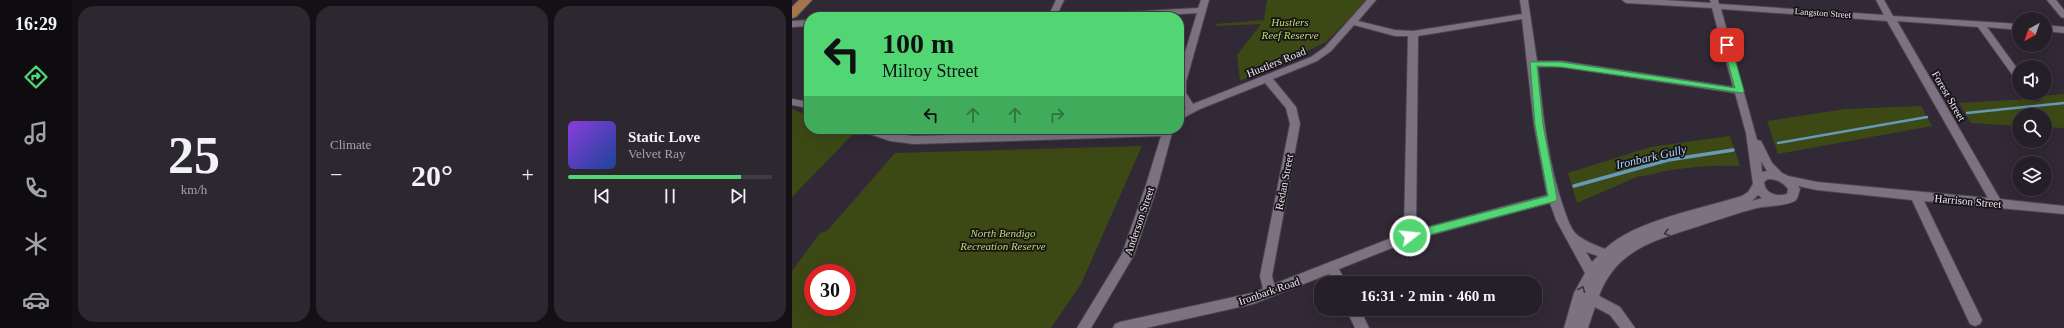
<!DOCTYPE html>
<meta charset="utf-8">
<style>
:root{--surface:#251f28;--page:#2d2730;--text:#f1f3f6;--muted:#a3a2a8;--line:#423d45;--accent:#52d673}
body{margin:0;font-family:Georgia,serif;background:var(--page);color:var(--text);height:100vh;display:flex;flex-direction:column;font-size:15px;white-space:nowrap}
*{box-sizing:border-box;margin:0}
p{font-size:13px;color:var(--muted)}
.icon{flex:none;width:22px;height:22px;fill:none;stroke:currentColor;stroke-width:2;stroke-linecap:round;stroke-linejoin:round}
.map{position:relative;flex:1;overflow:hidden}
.details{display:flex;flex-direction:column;gap:6px;padding:6px;background:#141116;width:720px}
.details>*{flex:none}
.guide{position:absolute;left:12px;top:12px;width:380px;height:122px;border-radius:16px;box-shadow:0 4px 16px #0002,0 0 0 1px var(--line);background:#52d673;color:#111;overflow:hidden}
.needle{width:26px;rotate:220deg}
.fabs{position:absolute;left:1220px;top:12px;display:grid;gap:8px}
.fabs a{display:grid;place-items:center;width:40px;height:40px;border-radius:50%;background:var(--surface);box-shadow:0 4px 16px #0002,0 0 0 1px var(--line);font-size:20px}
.speed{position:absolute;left:12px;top:264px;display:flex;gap:8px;font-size:20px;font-weight:700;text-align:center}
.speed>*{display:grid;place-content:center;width:52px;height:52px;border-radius:50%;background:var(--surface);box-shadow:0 4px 16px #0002,0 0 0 1px var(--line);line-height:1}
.speed .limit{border:6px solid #d22;background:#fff;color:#111}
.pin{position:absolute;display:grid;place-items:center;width:34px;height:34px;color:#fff;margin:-17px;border-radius:8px;box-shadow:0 2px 6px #0006}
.me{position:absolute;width:44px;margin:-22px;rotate:74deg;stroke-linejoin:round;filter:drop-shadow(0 0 3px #0008)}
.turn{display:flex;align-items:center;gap:14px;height:84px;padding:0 12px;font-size:18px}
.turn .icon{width:52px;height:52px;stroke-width:2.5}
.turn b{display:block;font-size:28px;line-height:34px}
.lanes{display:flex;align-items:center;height:38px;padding:0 12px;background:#0003;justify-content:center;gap:20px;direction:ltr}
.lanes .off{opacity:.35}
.big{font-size:30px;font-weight:800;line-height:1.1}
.details .widget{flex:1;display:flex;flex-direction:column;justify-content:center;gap:6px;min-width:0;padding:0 14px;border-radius:16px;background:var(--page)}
.details .dial{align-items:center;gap:0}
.dial b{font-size:52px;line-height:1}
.song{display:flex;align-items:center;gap:12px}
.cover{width:48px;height:48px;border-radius:6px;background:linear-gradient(135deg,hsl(270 70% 55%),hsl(220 70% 35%))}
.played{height:4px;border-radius:2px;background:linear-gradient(90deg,var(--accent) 85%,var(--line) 85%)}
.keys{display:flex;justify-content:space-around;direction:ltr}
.heat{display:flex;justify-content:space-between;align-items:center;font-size:22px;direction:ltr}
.details .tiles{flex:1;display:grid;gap:6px;grid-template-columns:repeat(3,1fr)}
.trip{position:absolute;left:522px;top:276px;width:228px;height:40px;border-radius:16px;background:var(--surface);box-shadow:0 4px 16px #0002,0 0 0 1px var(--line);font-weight:800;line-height:40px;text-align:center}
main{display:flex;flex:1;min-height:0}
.tabs{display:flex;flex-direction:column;width:72px;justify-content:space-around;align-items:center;background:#0f0c10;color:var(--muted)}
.tabs .icon{width:28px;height:28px}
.tabs .active{color:var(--accent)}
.tabs b{font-size:18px;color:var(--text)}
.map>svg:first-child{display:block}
</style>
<main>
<nav class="tabs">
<b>16:29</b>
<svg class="icon active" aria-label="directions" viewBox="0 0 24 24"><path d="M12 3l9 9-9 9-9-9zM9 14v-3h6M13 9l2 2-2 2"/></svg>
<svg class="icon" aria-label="music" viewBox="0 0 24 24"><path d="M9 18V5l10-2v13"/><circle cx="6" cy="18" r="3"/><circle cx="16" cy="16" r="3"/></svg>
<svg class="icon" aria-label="phone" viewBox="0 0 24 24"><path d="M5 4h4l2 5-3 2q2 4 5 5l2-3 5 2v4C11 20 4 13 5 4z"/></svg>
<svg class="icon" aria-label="climate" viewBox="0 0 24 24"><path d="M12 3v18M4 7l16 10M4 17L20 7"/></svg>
<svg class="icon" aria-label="car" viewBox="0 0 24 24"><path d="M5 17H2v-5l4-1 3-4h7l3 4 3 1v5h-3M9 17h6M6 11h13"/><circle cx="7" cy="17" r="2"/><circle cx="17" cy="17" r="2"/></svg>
</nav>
<section class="details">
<div class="tiles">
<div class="widget dial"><b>25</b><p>km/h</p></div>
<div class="widget"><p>Climate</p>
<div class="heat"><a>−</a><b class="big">20°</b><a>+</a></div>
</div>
<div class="widget">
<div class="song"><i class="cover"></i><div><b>Static Love</b><p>Velvet Ray</p></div></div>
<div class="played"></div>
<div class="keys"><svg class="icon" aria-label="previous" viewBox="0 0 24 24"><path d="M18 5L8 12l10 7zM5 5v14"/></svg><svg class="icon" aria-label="pause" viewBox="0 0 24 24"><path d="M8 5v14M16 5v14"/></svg><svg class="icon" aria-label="next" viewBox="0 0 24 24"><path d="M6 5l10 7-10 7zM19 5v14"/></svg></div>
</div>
</div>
</section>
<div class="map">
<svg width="1272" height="328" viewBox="0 0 1272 328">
<rect width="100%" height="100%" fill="#312935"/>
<path fill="#3d4915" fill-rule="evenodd" d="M475,0h100l-41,42 -86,39 -3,-26 24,-31 -46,2 1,-2 48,-4z
M1272,94v34l-19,-1v-12h-26v11l-48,-3 -12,-20 68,-4 9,3 5,-2 -1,-4z
M1129,106l11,20 -154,28 -11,-33 78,-12z
M0,109l17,7v13h32l12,5 -61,63z
M938,136l10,30c-23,-1 -45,0 -68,4 -11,1 -21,6 -33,6l-62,27 -9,-30 82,-26z
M350,146l-61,138 -30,44h-259v-57l28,-38 7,-2 68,-78zM21,273h34v34h-34z"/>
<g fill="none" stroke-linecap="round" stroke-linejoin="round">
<path stroke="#6799b8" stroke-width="2.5" d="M1175,113l97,-10
M986,143l149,-26"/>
<path stroke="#6799b8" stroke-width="3.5" d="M782,186l94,-26 65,-10"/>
<defs>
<path id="minor" d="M264,0h8l-8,17h-8z
M409,0h8l-23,82v11l7,11 118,-47 14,-10 42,-47h9l-18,21 37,9 18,1 109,-17 -2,-14h8l9,61h24l172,26 -21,-79 -86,-5 -4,-3h41l48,3 -1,-3h8l1,4 165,11 -8,-15h8l9,16 126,8v6l-32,-3 32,44v10l-3,-1 -38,-53 -81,-6 103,178 64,7v8l-140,-13 58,119 -2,4 -5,2 -5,-2 -58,-124 -95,-10 -19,-4 2,3c-1,3 -2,9 -4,11 -7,6 -30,6 -39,8 -20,5 -39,12 -58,18 -43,14 -83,23 -100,70l21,11 15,21h-15l-10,-13 -15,-8 -7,21h-24l10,-35 11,-20 -29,-53 -6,-17 -138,37 -73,29 7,14h-12l-5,-9 -76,30 -107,24h-33l2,-4 5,-2 132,-29 11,-4 -3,-13 30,-152 -4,-16 -21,-25 -65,26 -21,11v-8l7,-3 -7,-11v-26l18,-59 -64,4h-46l4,-3 107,-6zM929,9l166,12 101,177 -171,-16 -29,-6 -6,-3 -10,-10 -11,-22 -4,-1zM730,19l12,106 13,70 -131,35 2,-194zM562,25l41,11h13l-4,197 -130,51 -2,-8 28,-152 -4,-17 -23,-28 44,-18 14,-10zM746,67h23l174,26 11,40 7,51 -5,8 -6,4c-38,12 -109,25 -137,53 -10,-4 -21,-8 -29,-15 -5,-5 -9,-16 -11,-22 -17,-47 -22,-96 -27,-145zM969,161l6,10 -5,1zM976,179c9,0 15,3 20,10l-1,5c-10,3 -22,0 -23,-12zM966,195l4,3 -10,3zM794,252l12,4 -6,6z
M1255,0h9l8,10v8l-3,-1z
M17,20v6l-17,1v-6z
M1253,25l19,2v6l-19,-2z
M1233,93h10l2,3 -5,3 -4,-1z
M0,99l17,3v6l-17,-3z
M71,129c17,0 33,5 51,7l259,-7 -15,56 -24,70 -43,73h-14l45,-74 24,-69 15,-49 -247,8 -24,-3 -26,-9z
M554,309h14l9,19h-14z"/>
<path id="major" d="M7,0h13l-16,17 -4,1v-11z"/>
</defs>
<use href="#minor" stroke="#4c4550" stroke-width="2"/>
<use href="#major" stroke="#4c4550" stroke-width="2"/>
<use href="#minor" fill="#7c7281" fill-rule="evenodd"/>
<use href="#major" fill="#a5734c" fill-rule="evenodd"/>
</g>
<defs><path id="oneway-chevron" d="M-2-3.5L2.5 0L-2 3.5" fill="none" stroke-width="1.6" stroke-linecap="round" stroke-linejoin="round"/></defs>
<g stroke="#3a343d">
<use href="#oneway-chevron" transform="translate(875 233) rotate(162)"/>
<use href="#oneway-chevron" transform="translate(790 289) rotate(-68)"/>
</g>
<path fill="#52d673" stroke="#358b4b" d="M935,43l4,2 13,46 -1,2 -182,-26 -24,-1 6,59 14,73 -1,3 -146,39 -3,-2 -2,-2 2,-3 3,-1 138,-36 -13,-71 -5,-63h31l174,26 -12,-43z"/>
<g text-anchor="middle" stroke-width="3.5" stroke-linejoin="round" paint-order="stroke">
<g font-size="9" fill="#efeaf2" stroke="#171319">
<text transform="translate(1031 13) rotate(4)" y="3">Langston Street</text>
</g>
<g font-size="11" font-style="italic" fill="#c1de66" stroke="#171319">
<text x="498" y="26">Hustlers<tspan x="498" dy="13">Reef Reserve</tspan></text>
<text x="211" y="237">North Bendigo<tspan x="211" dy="13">Recreation Reserve</tspan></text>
</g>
<g font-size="11" fill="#efeaf2" stroke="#171319">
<text transform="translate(484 62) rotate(-22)" y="4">Hustlers Road</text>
<text transform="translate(1157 96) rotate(60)" y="4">Forest Street</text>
<text transform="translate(492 182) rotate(-79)" y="4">Redan Street</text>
<text transform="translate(1176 201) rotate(5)" y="4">Harrison Street</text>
<text transform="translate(347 221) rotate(-71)" y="4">Anderson Street</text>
<text transform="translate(477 291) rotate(-19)" y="4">Ironbark Road</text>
</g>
<g font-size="12" font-style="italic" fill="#abd6f2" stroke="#171319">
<text transform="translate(859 157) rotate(-13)" y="4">Ironbark Gully</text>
</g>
</g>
</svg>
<div class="fabs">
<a><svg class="needle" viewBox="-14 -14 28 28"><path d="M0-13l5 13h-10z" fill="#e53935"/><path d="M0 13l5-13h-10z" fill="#a3a2a8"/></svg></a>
<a><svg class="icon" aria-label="sound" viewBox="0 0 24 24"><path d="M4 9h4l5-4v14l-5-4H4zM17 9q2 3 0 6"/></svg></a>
<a><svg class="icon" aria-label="search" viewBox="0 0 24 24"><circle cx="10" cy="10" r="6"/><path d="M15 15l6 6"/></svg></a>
<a><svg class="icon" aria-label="layers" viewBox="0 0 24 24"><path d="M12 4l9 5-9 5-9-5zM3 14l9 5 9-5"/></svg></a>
</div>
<div class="speed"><div class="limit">30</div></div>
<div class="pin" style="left:935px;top:45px;background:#d93025"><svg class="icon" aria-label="arrive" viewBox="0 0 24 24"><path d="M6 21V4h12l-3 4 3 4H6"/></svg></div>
<svg class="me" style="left:618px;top:236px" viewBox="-20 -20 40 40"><circle r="17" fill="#52d673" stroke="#fff" stroke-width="3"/><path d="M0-11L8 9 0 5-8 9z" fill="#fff"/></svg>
<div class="trip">16:31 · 2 min · 460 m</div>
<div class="guide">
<div class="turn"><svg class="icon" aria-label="left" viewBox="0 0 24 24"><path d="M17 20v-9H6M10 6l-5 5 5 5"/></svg><div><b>100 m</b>Milroy Street</div></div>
<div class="lanes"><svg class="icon" aria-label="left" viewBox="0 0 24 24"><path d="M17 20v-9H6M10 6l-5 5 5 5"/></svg><svg class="icon off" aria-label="ahead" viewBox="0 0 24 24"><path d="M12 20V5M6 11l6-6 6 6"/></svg><svg class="icon off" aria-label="ahead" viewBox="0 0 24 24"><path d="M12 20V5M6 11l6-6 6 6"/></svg><svg class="icon off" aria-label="right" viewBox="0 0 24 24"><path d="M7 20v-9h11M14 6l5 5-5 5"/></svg></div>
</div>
</div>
</main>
